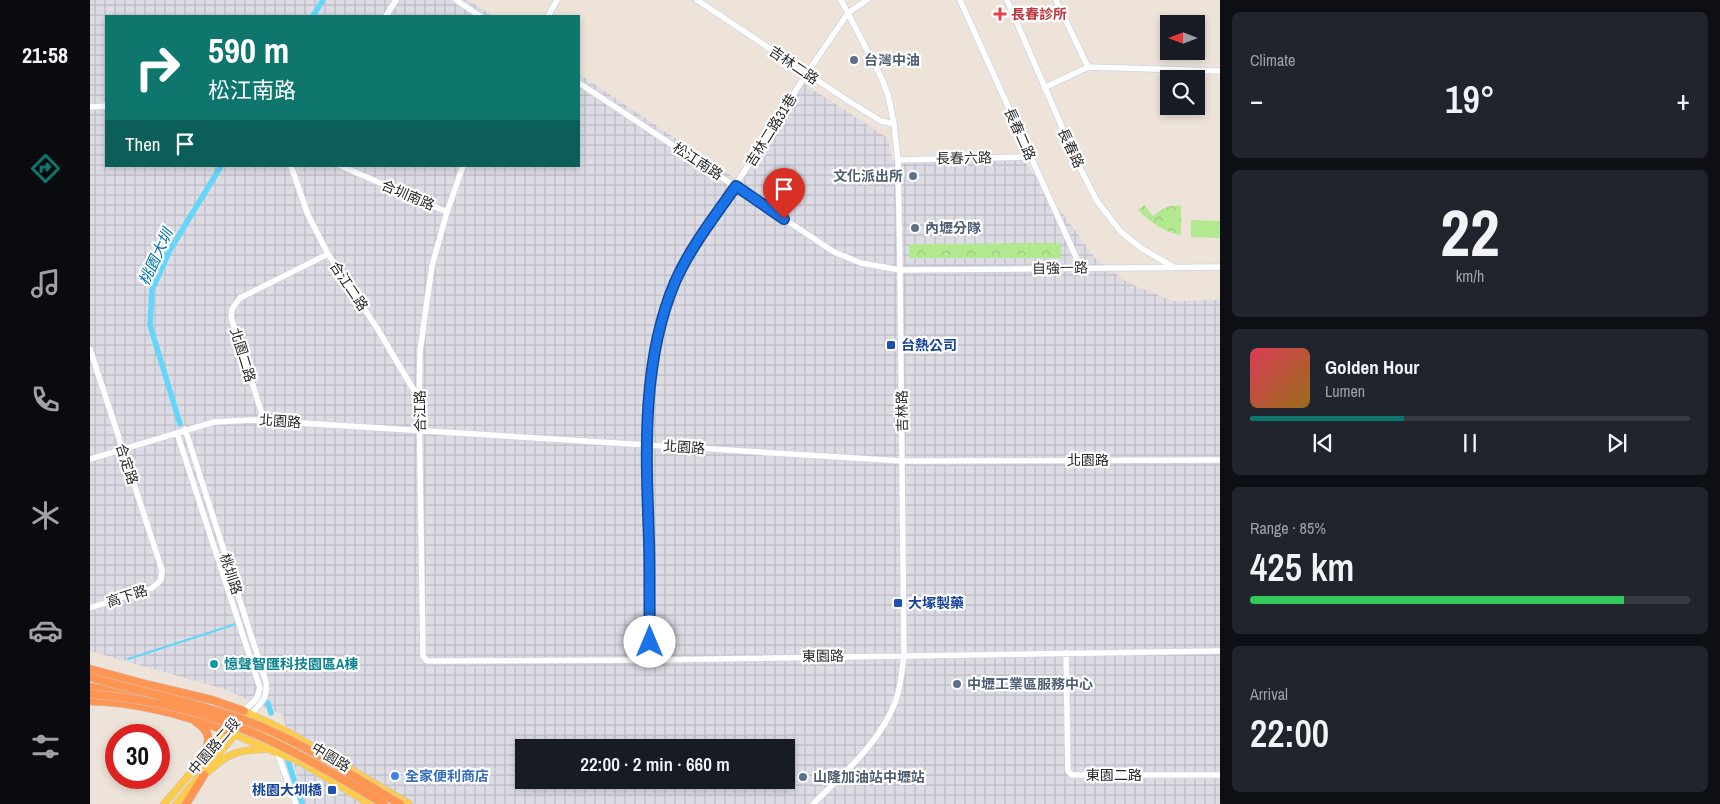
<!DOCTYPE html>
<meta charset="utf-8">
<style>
:root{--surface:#171b24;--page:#20242c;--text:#f1f3f6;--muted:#9ea1a6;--line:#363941;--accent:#0f766e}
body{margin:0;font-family:"Archivo Narrow","Noto Sans TC",sans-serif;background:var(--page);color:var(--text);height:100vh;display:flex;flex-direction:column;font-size:19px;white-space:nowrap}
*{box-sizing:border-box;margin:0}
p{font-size:16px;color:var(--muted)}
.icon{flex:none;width:28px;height:28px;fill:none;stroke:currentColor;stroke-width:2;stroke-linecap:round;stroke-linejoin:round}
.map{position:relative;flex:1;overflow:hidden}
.details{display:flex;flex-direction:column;gap:12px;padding:12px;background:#0d0f14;width:500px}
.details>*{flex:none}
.hud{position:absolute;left:15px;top:15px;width:475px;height:152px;border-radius:0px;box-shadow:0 2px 8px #0003;background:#0f766e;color:#fff;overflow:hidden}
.needle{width:32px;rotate:270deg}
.fabs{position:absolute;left:1070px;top:15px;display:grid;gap:10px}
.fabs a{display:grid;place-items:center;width:45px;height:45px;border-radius:0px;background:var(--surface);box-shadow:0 2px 8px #0003;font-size:25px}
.speed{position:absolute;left:15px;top:724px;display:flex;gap:10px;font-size:25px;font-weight:700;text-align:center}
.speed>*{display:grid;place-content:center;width:65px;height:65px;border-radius:50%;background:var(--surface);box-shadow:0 2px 8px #0003;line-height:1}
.speed .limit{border:8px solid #d22;background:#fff;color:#111}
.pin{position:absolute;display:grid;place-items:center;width:42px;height:42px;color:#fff;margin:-51px -21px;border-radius:50% 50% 50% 0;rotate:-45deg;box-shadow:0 0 5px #0007}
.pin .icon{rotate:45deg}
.me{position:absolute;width:55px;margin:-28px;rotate:0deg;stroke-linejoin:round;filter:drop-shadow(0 0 4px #0008)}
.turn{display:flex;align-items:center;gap:18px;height:105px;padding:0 20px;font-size:22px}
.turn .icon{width:65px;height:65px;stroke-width:2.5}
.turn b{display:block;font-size:35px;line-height:42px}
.then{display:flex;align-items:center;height:48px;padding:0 20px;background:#0003;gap:10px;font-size:19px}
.big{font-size:38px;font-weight:600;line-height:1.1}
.details .tile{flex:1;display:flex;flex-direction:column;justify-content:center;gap:8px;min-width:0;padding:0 18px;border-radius:8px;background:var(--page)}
.details .dial{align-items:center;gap:0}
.dial b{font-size:65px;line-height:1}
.song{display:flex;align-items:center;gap:15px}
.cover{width:60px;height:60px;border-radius:8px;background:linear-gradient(135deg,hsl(350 70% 55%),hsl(40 70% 35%))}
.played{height:5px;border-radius:2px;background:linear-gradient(90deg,var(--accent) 35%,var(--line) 35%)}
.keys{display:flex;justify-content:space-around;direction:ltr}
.heat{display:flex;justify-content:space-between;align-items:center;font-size:28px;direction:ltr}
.charge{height:8px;border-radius:4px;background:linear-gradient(90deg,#34c759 85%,var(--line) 0)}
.trip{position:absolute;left:425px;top:739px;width:280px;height:50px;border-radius:0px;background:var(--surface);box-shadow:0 2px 8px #0003;font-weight:600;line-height:50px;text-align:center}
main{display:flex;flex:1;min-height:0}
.tab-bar{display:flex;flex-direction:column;width:90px;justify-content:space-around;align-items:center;background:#090b0e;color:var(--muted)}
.tab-bar .icon{width:35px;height:35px}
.tab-bar .current{color:var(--accent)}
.tab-bar b{font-size:22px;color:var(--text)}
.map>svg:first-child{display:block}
</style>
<main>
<nav class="tab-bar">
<b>21:58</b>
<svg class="icon current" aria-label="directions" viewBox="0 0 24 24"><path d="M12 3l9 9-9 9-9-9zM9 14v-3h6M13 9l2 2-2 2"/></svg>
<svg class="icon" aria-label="music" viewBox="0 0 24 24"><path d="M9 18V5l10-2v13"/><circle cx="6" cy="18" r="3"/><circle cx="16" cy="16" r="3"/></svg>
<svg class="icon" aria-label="phone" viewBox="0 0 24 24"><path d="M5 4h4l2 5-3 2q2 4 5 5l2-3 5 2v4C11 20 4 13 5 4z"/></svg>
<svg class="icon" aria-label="climate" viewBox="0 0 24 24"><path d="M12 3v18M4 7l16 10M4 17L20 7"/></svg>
<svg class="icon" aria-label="car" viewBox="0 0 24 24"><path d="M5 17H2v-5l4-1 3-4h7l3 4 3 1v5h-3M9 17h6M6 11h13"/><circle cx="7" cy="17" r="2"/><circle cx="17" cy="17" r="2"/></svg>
<svg class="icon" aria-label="filters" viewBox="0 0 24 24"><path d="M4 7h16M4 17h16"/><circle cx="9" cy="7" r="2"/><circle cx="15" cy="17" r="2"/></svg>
</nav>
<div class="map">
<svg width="1130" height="804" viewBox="0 0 1130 804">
<defs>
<pattern id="industrial-grid" width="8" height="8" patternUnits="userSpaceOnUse" patternTransform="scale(1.25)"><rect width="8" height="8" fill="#dddbe4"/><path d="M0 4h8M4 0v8" fill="none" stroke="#bebcc4"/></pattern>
<pattern id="park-crowns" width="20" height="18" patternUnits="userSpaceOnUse" patternTransform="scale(1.25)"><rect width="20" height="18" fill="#b2e890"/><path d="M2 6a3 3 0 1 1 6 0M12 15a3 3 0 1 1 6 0" fill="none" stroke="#99c77c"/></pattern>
</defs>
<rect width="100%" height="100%" fill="#ede3d9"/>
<path fill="url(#industrial-grid)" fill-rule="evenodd" d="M0,0h378l25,16h-387v150h473v-92l157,105 65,-97 87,56 4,22 130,-2 73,100 33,25 45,18 47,-1v504h-917l-20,-89 -59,-26 -134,-38zM434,748h262v32h-262z"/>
<path fill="url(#park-crowns)" d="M1054,205l9,11c10,-8 15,-11 28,-10v29c-17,-3 -30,-12 -43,-25z
M971,243v15h-152v-14z"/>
<path fill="#b2e890" d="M1101,220l29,1v17l-29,-1z"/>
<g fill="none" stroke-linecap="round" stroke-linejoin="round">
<path stroke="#62d7f9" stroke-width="2" d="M38,659l108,-35"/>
<path stroke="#62d7f9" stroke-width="5.5" d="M223,16l10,-16
M90,424l-30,-99 2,-35 18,-40 51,-84
M178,703l3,10
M198,761l14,43"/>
<defs>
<path id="minor" d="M366,0l24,16
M607,0l153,102 31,19 13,3
M870,0l121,268
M917,0l71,164 19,37 24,31 20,16 31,18
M296,16l10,-16
M458,16l9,-16
M998,67l132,4
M489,83l255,169 27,11 39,7 320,-3
M954,88l44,-21 -32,-67
M0,107l16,-1
M808,160l132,-3
M201,166l17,49 20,39 49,74 42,71
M251,166l106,46
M373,166l-16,46 -15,54 -12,85 -1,48 4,257 4,5 223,-1 570,-9
M0,349l72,221 -1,10 -9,8 -62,20
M174,420l-33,-103 1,-8 8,-11 88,-44
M95,429l81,253c2,16 -5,21 -15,32
M87,433l83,255 -3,10 -13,13
M0,459l124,-37 38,-2 650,41 318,-1
M976,653l2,118 4,4h148
M560,660l-4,-215 3,-55 10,-56 15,-48 28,-52 33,-48 72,-113 41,-60 19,-13
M187,752l19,52
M723,804c31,-31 68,-62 83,-104 5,-14 6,-30 8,-45l-4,-385 -2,-110 -4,-36 -6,-29 -6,-16 -41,-79"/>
<path id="major" d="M146,720l62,27
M137,731l41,18 31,12 71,43
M118,772c20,-19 30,-22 58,-23
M74,804l80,-93 44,21 121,72
M86,804l61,-72"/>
<path id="highway" d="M0,669l59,16 63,15 32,11
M0,687l86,17
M0,701c48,1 92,13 137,30
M106,722c18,11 13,23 5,39
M96,804l18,-29"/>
</defs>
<use href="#minor" stroke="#ced3e3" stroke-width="7"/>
<use href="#major" stroke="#c7c7c7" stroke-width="8"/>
<use href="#highway" stroke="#c7c7c7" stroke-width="9"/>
<use href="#minor" stroke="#fff" stroke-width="5.5"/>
<use href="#major" stroke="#fccc4f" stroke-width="7"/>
<use href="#highway" stroke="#ff9552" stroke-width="8"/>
<defs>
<path id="highway-bridge" d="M0,677c54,16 109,26 162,46 52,20 100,53 148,81
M0,694c56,5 112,16 163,39 46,20 88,45 131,71"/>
</defs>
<use href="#highway-bridge" stroke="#c7c7c7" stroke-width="9" stroke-linecap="butt"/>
<use href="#highway-bridge" stroke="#ff9552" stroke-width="8"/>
</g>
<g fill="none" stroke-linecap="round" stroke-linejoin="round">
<defs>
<path id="route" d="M560,642c-1,-34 0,-68 -1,-102 -3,-85 -8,-178 26,-258 15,-34 39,-65 61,-96l48,33"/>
</defs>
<use href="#route" stroke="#114b97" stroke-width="12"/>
<use href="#route" stroke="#1a73e8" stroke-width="9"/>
</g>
<path fill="#e0444e" stroke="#fff" stroke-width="2" d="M907.5 6.5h5v5h5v5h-5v5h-5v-5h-5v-5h5z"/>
<g fill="#5c6f8a" stroke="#fff" stroke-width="2">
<circle cx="764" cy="60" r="5"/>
<circle cx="823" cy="176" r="5"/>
<circle cx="825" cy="228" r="5"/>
<circle cx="867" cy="684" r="5"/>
<circle cx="713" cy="777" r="5"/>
</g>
<g fill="#1a4fb4" stroke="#fff" stroke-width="2">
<rect x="796" y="340" width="10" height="10" rx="2.5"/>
<rect x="803" y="598" width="10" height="10" rx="2.5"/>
<rect x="237" y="785" width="10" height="10" rx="2.5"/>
</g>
<circle fill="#0f9aa8" stroke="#fff" stroke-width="2" cx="124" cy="664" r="5"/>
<circle fill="#3f7fe0" stroke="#fff" stroke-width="2" cx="305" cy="776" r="5"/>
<g text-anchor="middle" stroke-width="4.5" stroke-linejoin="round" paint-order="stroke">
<g font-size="14" font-weight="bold" fill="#be3a42" stroke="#fff" text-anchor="start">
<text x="921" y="19">長春診所</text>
</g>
<g font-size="14" font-weight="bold" fill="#4e5e75" stroke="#fff" text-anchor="start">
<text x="774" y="65">台灣中油</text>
<text x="813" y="181" text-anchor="end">文化派出所</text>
<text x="835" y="233">內壢分隊</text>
<text x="877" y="689">中壢工業區服務中心</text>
<text x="723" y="782">山隆加油站中壢站</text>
</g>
<g font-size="14" fill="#292929" stroke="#fff">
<text transform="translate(704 65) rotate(34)" y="5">吉林二路</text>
<text transform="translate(681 130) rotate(-58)" y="5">吉林二路31巷</text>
<text transform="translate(930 134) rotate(66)" y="5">長春二路</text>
<text transform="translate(981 148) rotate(65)" y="5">長春路</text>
<text transform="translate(874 158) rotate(-1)" y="5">長春六路</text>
<text transform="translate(608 161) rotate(33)" y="5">松江南路</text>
<text transform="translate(318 195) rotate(23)" y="5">合圳南路</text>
<text transform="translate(970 268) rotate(-1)" y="5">自強一路</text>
<text transform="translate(259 286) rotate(56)" y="5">合江二路</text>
<text transform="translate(153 355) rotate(73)" y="5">北園二路</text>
<text transform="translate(330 411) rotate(-91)" y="5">合江路</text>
<text transform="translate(812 411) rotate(-91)" y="5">吉林路</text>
<text transform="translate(190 421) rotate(4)" y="5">北園路</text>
<text transform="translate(594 447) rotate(4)" y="5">北園路</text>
<text x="998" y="465">北園路</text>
<text transform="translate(37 464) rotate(72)" y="5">合定路</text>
<text transform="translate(141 574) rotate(72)" y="5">桃圳路</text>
<text transform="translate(37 596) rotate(-18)" y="5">高下路</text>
<text transform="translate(733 656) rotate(-1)" y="5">東園路</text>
<text transform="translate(124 746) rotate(-49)" y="5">中園路二段</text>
<text transform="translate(241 757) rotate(31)" y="5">中園路</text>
<text x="1024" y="780">東園二路</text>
</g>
<g font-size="14" font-weight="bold" fill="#164399" stroke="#fff" text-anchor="start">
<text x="811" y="350">台熱公司</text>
<text x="818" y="608">大塚製藥</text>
<text x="232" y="795" text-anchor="end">桃園大圳橋</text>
</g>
<g font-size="14" font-weight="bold" fill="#0d838f" stroke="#fff" text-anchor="start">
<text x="134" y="669">憶聲智匯科技園區A棟</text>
</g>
<g font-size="14" font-weight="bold" fill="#366cbe" stroke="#fff" text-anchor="start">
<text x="315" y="781">全家便利商店</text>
</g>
<g font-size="15" font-style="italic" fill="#0273a4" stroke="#fff">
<text transform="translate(66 257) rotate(-65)" y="5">桃園大圳</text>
</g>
</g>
</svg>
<div class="fabs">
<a><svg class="needle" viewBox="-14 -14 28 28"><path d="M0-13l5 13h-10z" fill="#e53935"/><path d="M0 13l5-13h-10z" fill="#9ea1a6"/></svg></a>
<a><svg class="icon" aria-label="search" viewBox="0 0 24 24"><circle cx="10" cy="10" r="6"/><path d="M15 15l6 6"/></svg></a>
</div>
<div class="speed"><div class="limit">30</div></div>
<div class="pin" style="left:694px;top:219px;background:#d93025"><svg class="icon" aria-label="arrive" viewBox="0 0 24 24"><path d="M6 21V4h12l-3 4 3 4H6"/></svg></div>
<svg class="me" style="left:560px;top:642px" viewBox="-20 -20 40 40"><circle r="19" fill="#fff"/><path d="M0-13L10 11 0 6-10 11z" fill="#1a73e8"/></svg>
<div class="trip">22:00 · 2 min · 660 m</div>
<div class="hud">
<div class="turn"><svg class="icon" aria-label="right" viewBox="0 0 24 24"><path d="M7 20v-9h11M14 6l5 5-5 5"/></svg><div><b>590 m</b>松江南路</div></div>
<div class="then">Then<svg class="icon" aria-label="arrive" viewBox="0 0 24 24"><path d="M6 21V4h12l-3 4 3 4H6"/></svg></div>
</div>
</div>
<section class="details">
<div class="tile"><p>Climate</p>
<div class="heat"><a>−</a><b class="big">19°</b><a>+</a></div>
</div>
<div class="tile dial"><b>22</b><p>km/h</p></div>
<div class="tile">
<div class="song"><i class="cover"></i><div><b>Golden Hour</b><p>Lumen</p></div></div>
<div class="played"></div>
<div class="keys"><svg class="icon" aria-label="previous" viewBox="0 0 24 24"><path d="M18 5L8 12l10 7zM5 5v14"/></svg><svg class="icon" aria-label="pause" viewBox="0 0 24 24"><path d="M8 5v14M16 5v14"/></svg><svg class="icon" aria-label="next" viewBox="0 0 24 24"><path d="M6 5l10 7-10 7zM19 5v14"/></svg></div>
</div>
<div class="tile"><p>Range · 85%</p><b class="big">425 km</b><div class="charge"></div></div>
<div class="tile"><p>Arrival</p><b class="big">22:00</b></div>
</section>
</main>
